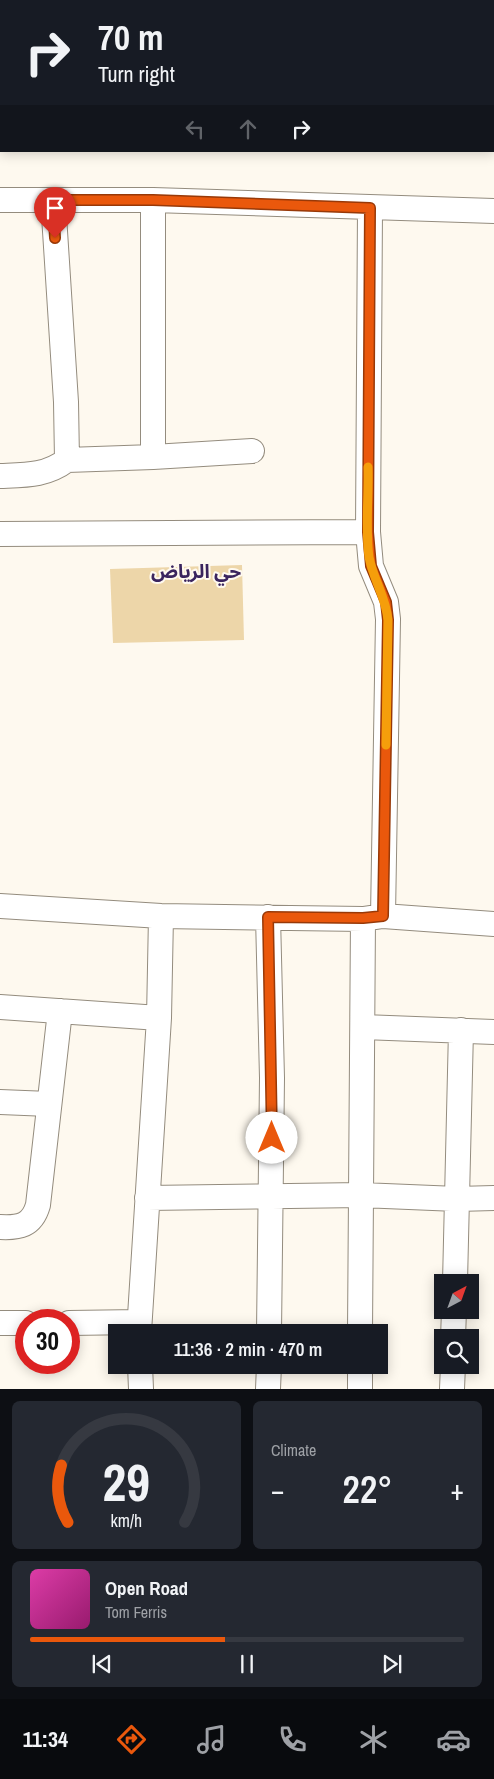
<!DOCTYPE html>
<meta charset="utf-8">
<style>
:root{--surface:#171b24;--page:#242831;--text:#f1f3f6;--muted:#9ea1a6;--line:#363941;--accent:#ea580c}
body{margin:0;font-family:"Archivo Narrow","Noto Sans Arabic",sans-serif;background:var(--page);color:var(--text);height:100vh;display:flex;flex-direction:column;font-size:19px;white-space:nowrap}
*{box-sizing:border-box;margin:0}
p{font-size:16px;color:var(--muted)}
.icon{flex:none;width:28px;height:28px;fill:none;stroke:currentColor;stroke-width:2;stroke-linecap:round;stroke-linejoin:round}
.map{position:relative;height:1389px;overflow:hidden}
.sheet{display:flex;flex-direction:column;gap:12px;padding:12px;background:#0d0f14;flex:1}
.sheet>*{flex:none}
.guide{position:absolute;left:0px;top:0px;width:495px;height:152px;box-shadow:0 2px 12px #0003;background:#171b24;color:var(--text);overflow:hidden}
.needle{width:32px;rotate:41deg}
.controls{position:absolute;left:434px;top:1274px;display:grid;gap:10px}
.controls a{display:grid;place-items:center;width:45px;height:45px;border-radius:0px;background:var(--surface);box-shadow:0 2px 12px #0003;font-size:25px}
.speed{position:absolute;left:15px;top:1309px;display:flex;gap:10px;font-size:25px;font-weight:700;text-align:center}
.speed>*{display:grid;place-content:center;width:65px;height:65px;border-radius:50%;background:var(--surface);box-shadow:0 2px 12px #0003;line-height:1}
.speed .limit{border:8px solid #d22;background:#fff;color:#111}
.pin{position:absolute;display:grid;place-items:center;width:42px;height:42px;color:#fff;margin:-51px -21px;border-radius:50% 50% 50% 0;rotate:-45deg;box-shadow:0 0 5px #0007}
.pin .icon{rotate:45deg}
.me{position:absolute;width:55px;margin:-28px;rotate:0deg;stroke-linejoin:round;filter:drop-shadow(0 0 4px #0008)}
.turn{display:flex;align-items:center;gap:18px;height:105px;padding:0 15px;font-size:22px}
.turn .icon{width:65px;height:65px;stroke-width:2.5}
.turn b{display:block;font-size:35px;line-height:42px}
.lanes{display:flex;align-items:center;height:48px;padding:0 15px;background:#0003;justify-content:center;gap:25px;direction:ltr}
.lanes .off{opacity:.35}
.big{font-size:38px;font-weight:600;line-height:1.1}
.sheet .widget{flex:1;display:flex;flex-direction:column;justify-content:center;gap:8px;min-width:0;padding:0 18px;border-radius:8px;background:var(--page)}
.sheet .dial{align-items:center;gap:0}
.dial svg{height:130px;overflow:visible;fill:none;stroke:var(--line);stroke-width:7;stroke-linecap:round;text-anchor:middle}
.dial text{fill:var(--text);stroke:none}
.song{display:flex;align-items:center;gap:15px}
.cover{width:60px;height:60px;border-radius:8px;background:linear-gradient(135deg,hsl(320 70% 55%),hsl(320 70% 35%))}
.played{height:5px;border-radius:2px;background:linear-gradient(90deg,var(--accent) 45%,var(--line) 45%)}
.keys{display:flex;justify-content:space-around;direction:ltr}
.heat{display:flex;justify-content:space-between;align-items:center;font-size:28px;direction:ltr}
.sheet .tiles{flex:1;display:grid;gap:12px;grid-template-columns:1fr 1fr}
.widget:last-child{grid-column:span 2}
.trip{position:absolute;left:108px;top:1324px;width:280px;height:50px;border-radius:0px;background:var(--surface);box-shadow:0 2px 12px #0003;font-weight:600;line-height:50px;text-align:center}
.tab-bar{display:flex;height:80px;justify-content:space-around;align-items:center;background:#090b0e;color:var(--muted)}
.tab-bar .icon{width:35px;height:35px}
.tab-bar .current{color:var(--accent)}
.tab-bar b{font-size:22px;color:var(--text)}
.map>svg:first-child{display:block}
</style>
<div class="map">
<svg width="494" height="1389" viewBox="0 0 494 1389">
<rect width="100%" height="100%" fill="#fef9ef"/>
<path fill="#edd6a9" d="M242,565l2,75 -131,3 -3,-74z"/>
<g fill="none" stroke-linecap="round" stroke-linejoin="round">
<defs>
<path id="minor" d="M0,24h1
M0,200h153l341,11
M53,200l13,202 1,58 86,-3 99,-6
M370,208l-2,324 3,34 15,36 2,17 -5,297
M153,457v-257
M0,476c25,-1 46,0 67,-16
M0,534l368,-2
M0,906l161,10 202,3 20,-3 111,8
M268,917l4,161 -3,254
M0,1007l159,11
M363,1027l131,5
M0,1102l49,2
M147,1198l214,-3 96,4 37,-1
M0,1227c19,1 32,-1 38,-22l22,-194
M455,1282l6,-252
M0,1323h26
M69,1323l70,-1
M139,1332l20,-314 2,-102
M360,1332l3,-413
M453,1338l1,-28
M140,1365l1,24
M268,1389l1,-24
M360,1389v-24
M452,1389l1,-24"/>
</defs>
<use href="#minor" stroke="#948c7e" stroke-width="26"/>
<use href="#minor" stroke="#fff" stroke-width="24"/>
</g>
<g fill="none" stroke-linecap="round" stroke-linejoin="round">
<defs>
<path id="route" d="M55,238l-2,-38h100l217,8 -2,324 3,34 15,36 2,18 -5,296 -20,2 -95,-1 4,221"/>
</defs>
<use href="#route" stroke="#983908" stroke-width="12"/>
<use href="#route" stroke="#ea580c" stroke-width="9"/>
<path stroke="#f59e0b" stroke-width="9" d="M368,467c1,30 -3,61 1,90 4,22 17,40 19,63l-2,125"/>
</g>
<g text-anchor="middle" stroke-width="4" stroke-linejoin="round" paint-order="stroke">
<g font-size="19" font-weight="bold" fill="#3a245e" stroke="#fef9ef">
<text x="196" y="578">حي الرياض</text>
</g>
</g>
</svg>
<div class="controls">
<a><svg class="needle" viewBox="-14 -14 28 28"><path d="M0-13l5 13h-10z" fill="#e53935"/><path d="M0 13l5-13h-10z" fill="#9ea1a6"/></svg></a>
<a><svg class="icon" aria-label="search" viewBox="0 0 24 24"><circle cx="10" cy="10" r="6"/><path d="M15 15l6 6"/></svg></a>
</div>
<div class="speed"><div class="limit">30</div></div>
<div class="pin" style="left:55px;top:238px;background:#d93025"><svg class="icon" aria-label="arrive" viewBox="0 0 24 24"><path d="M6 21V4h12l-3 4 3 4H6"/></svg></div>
<svg class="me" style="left:272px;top:1138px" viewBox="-20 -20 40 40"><circle r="19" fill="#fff"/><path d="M0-13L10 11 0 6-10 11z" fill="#ea580c"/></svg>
<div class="trip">11:36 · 2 min · 470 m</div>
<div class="guide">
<div class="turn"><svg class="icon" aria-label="right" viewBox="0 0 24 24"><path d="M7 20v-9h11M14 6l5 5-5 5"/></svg><div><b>70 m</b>Turn right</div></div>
<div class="lanes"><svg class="icon off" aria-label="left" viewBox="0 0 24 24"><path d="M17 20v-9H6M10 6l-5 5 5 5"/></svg><svg class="icon off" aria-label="ahead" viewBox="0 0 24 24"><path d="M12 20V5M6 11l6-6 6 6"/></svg><svg class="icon" aria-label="right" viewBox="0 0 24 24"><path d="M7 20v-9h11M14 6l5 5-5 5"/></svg></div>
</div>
</div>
<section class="sheet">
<div class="tiles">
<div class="widget dial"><svg viewBox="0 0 100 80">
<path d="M14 69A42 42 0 1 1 86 69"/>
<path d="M14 69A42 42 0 0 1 10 34" stroke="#ea580c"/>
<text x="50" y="56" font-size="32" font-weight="700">29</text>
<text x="50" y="72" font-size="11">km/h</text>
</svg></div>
<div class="widget"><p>Climate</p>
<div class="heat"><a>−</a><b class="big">22°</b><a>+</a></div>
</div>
<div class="widget">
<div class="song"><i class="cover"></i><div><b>Open Road</b><p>Tom Ferris</p></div></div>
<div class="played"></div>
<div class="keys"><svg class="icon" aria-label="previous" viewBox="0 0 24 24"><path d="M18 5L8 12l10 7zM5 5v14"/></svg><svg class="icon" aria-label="pause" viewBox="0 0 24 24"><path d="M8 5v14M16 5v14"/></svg><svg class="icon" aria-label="next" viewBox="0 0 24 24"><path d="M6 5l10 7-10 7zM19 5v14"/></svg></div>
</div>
</div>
</section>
<nav class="tab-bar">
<b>11:34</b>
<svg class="icon current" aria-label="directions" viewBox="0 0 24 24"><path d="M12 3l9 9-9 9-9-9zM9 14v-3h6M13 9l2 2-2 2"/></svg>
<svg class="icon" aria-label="music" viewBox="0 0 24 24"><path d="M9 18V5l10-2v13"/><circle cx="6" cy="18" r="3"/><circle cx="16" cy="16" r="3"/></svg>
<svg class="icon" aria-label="phone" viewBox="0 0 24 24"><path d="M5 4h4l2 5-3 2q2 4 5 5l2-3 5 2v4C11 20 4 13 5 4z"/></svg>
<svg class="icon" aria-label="climate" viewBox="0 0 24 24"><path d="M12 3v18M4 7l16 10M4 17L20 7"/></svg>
<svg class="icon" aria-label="car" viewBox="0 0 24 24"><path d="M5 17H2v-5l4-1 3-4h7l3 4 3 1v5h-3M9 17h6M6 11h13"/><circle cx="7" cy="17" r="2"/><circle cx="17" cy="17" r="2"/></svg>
</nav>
